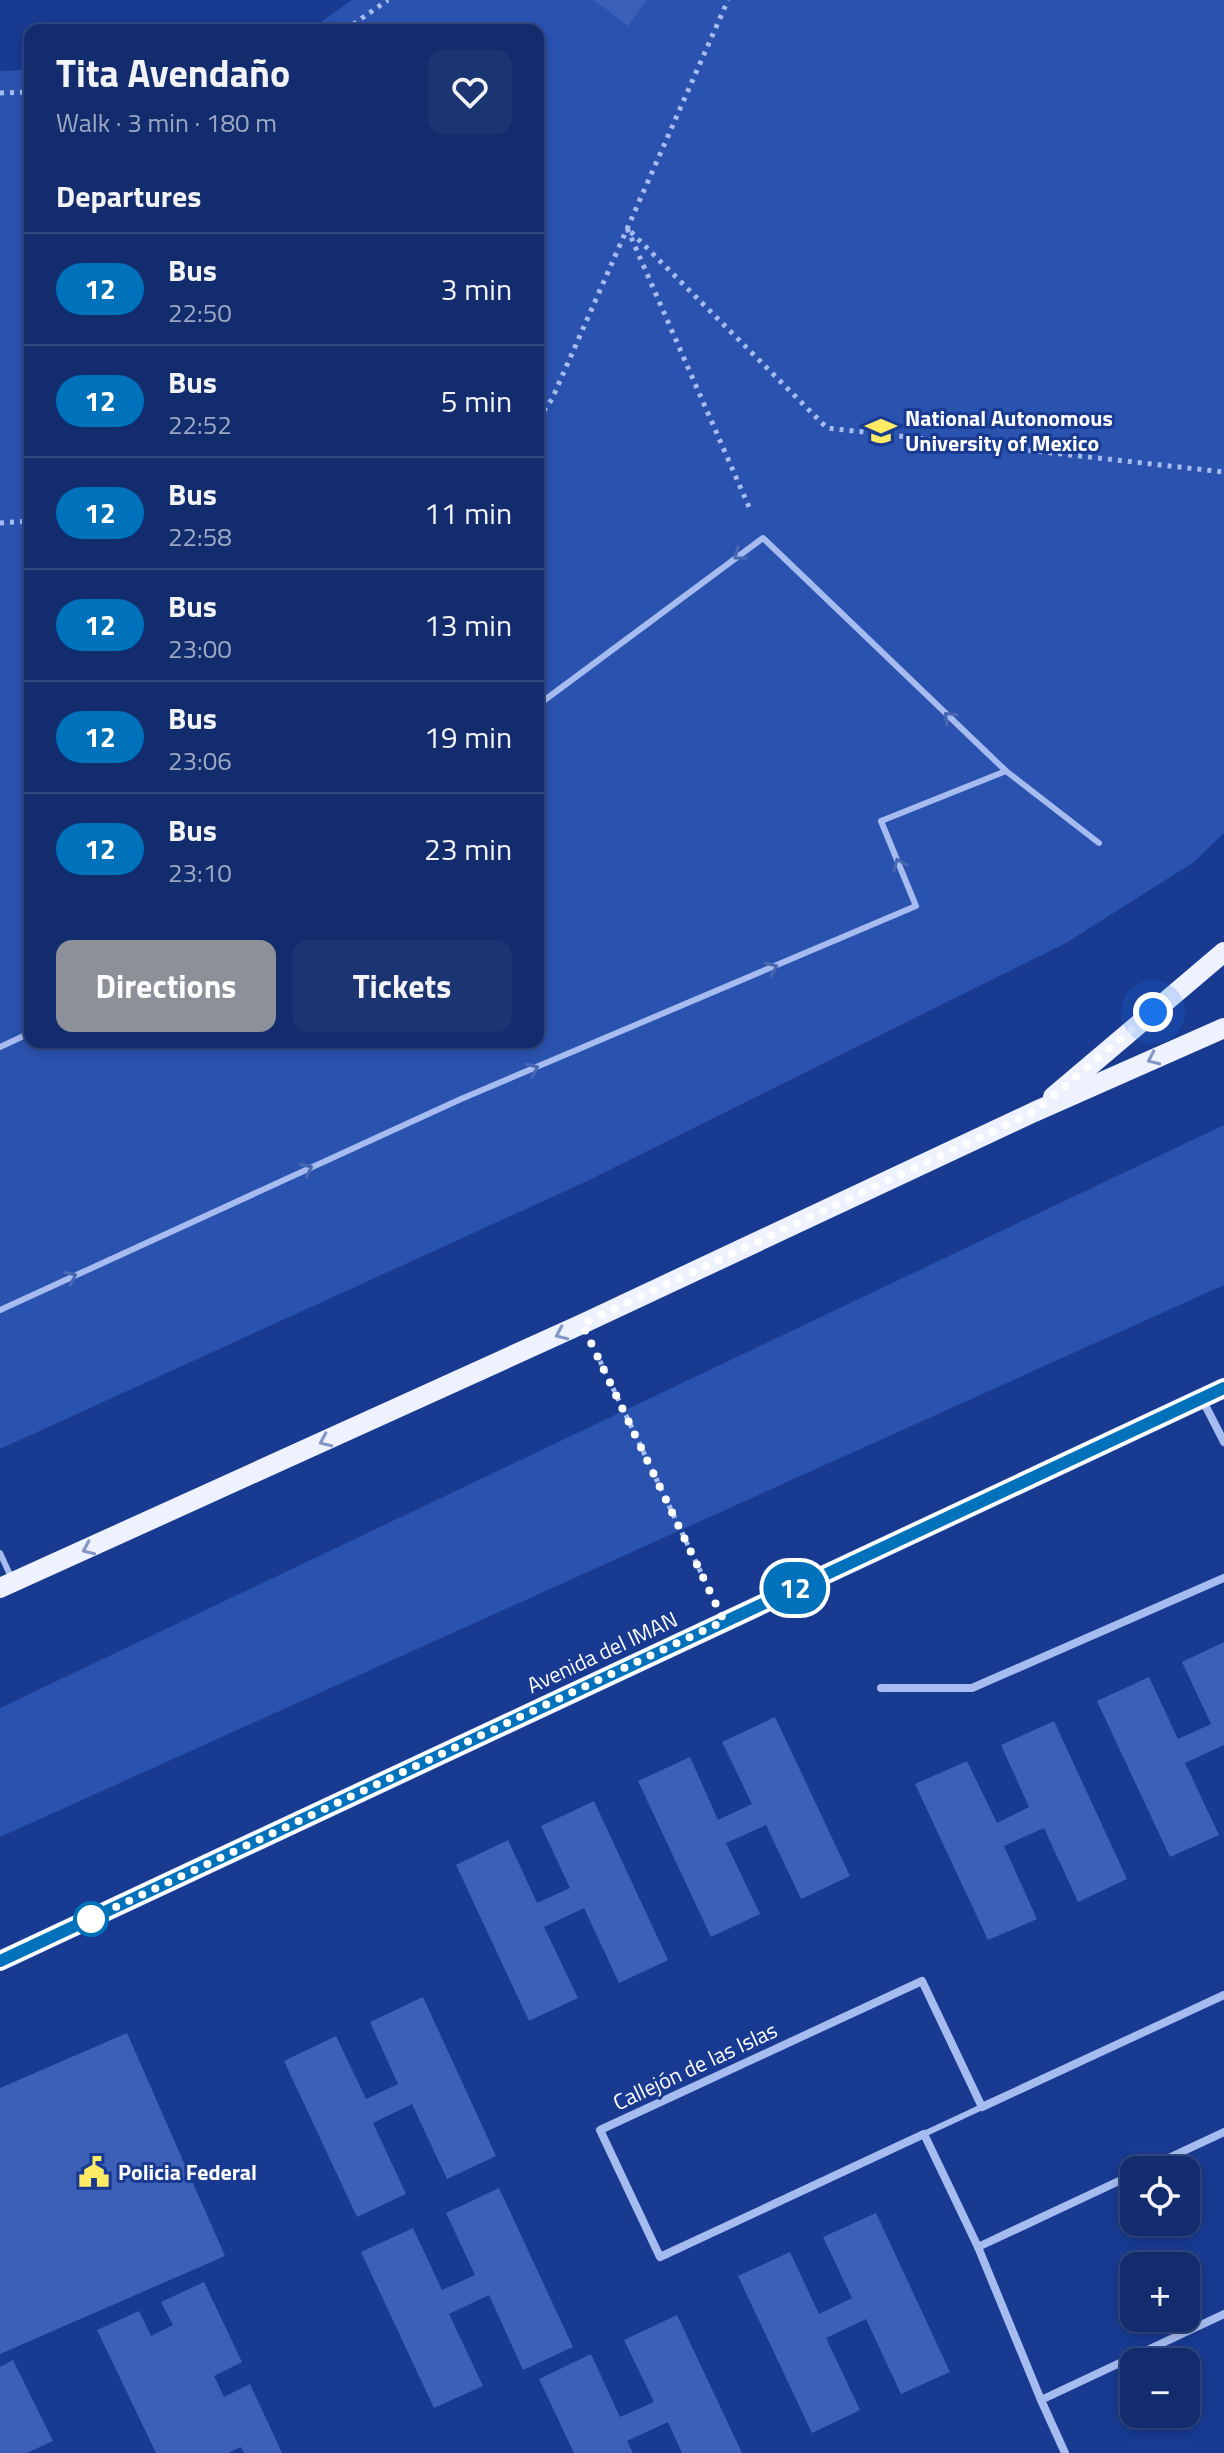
<!DOCTYPE html>
<meta charset="utf-8">
<style>
:root{--surface:#122c6d;--page:#1b3472;--text:#f1f3f6;--muted:#9ca7c2;--line:#314880;--accent:#8c9099}
body{margin:0;font-family:"Titillium Web",sans-serif;background:var(--page);color:var(--text);height:100vh;display:flex;flex-direction:column;font-size:30px;white-space:nowrap}
*{box-sizing:border-box;margin:0}
p{font-size:26px;color:var(--muted)}
.icon{flex:none;width:44px;height:44px;fill:none;stroke:currentColor;stroke-width:2;stroke-linecap:round;stroke-linejoin:round}
.map{position:relative;flex:1;overflow:hidden}
.details{position:absolute;left:24px;top:24px;width:520px;height:1024px;display:flex;flex-direction:column;background:var(--surface);border-radius:16px;box-shadow:0 4px 12px #0003,0 0 0 2px var(--line)}
.details>*{flex:none}
.badge{padding:0 16px;border-radius:26px;font-size:28px;line-height:52px}
.buttons{position:absolute;left:1120px;top:2156px;display:grid;gap:16px}
.buttons a{display:grid;place-items:center;width:80px;height:80px;border-radius:16px;background:var(--surface);box-shadow:0 4px 12px #0003,0 0 0 2px var(--line);font-size:40px}
.you{position:absolute;width:40px;height:40px;margin:-20px;border:6px solid #fff;border-radius:50%;background:#1a73e8;box-shadow:0 0 0 12px #1a73e833}
.map>.badge{position:absolute;translate:-50% -50%;box-shadow:0 0 0 4px #fff}
h2{padding:0 32px;font-size:30px;line-height:72px}
.round{display:grid;place-items:center;flex:none;width:84px;height:84px;border-radius:16px;background:var(--page)}
.summary{display:flex;align-items:center;justify-content:space-between;height:136px;padding:0 32px}
h1{font-size:38px;font-weight:700;line-height:60px}
.primary-button{display:flex;gap:16px;margin-top:auto;padding:16px 32px}
.primary-button a{flex:1;height:92px;border-radius:16px;background:var(--accent);color:#fff;font-size:32px;font-weight:700;line-height:92px;text-align:center}
.primary-button a+a{background:var(--page);color:var(--text)}
ul{padding:0;list-style:none}
li{display:flex;align-items:center;gap:24px;height:112px;padding:0 32px;border-top:2px solid var(--line)}
li div{flex:1}
li b{display:block;font-size:30px}
li em{font-style:normal}
li .badge{min-width:88px;font-weight:700;text-align:center}
.map>svg:first-child{display:block}
</style>
<div class="map">
<svg width="1224" height="2453" viewBox="0 0 1224 2453">
<rect width="100%" height="100%" fill="#183a91"/>
<g fill="#2a52af">
<polygon points="352,0 1224,0 1224,833 1194,862 1066,943 583,1183 0,1449 0,71 30,70 30,1042 538,1042 538,30 310,30"/>
<polygon points="1224,1125 1224,1285 0,1837 0,1708"/>
</g>
<g fill="#3c60b7">
<polygon points="594,0 647,0 628,26"/>
<polygon points="1224,1642 1224,1745 1185,1763 1219,1835 1170,1857 1097,1701 1149,1677 1178,1739 1211,1724 1182,1662"/>
<polygon points="775,1717 850,1876 801,1899 766,1825 726,1843 760,1914 711,1937 638,1781 690,1757 718,1820 752,1804 722,1742"/>
<polygon points="1054,1721 1127,1879 1078,1902 1044,1828 1004,1846 1037,1919 988,1940 915,1784 967,1761 997,1823 1029,1807 1001,1745"/>
<polygon points="594,1801 668,1960 619,1983 584,1908 544,1927 578,1998 529,2021 456,1865 508,1840 537,1903 570,1888 541,1826"/>
<polygon points="423,1997 496,2156 447,2179 412,2104 373,2123 406,2194 357,2217 284,2061 336,2036 366,2099 398,2084 370,2022"/>
<polygon points="127,2033 225,2256 0,2354 0,2088"/>
<polygon points="499,2188 573,2347 523,2370 489,2295 449,2314 483,2386 434,2408 361,2252 413,2228 442,2290 475,2275 446,2213"/>
<polygon points="876,2213 950,2372 901,2394 866,2319 826,2338 860,2410 812,2433 738,2276 790,2252 819,2314 852,2298 823,2237"/>
<polygon points="204,2282 242,2362 214,2376 224,2397 250,2384 282,2453 244,2453 241,2447 228,2453 156,2453 97,2330 139,2311 151,2336 173,2325 161,2302"/>
<polygon points="677,2315 742,2453 682,2453 668,2422 627,2441 633,2453 574,2453 539,2379 591,2354 620,2417 654,2402 624,2340"/>
<polygon points="13,2360 53,2441 27,2453 0,2453 0,2367"/>
</g>
<g fill="none" stroke-linecap="round" stroke-linejoin="round">
<g stroke="#a6bcf0" stroke-width="5" stroke-dasharray="4 6" stroke-linecap="butt">
<polyline points="345,30 388,0"/>
<polyline points="0,93 30,92"/>
<polyline points="538,419 552,399 728,0"/>
<polyline points="749,507 627,228 827,428 1224,472"/>
<polyline points="0,523 30,521"/>
<polyline points="25,523 30,530"/>
<polyline points="600,1361 706,1583"/>
</g>
<g stroke="#a6bcf0" stroke-width="6">
<polyline points="538,705 763,538 1006,771 1099,843"/>
<polyline points="0,1047 30,1033"/>
<polyline points="0,1310 461,1099 916,906 881,821 1006,771"/>
<polyline points="0,1553 12,1579"/>
<polyline points="924,2134 982,2107"/>
</g>
<g stroke="#a6bcf0" stroke-width="8">
<polyline points="1202,1399 1224,1442"/>
<polyline points="881,1688 972,1688 1224,1578"/>
<polyline points="1143,2170 1224,2132"/>
<polyline points="1134,2174 978,2247 924,2134 660,2257 600,2130 922,1981 982,2107 1224,1995"/>
<polyline points="978,2247 1041,2400"/>
<polyline points="1065,2453 1041,2400 1224,2314"/>
</g>
<g stroke="#eef2ff" stroke-width="20">
<polyline points="1053,1097 1224,952"/>
<polyline points="0,1588 582,1324 1034,1112 1224,1028"/>
<polyline points="0,1961 1224,1388"/>
</g>
</g>
<defs><path id="oneway-chevron" d="M-2-3.5L2.5 0L-2 3.5" fill="none" stroke-width="1.6" stroke-linecap="round" stroke-linejoin="round" transform="scale(2)"/></defs>
<g stroke="#4a68b2">
<use href="#oneway-chevron" transform="translate(739 555) rotate(143)"/>
<use href="#oneway-chevron" transform="translate(949 717) rotate(-136)"/>
<use href="#oneway-chevron" transform="translate(899 864) rotate(-113)"/>
<use href="#oneway-chevron" transform="translate(772 968) rotate(-23)"/>
<use href="#oneway-chevron" transform="translate(533 1069) rotate(-23)"/>
<use href="#oneway-chevron" transform="translate(307 1169) rotate(-25)"/>
<use href="#oneway-chevron" transform="translate(71 1277) rotate(-25)"/>
</g>
<g stroke="#8396c8">
<use href="#oneway-chevron" transform="translate(1153 1059) rotate(156)"/>
<use href="#oneway-chevron" transform="translate(561 1334) rotate(156)"/>
<use href="#oneway-chevron" transform="translate(325 1441) rotate(156)"/>
<use href="#oneway-chevron" transform="translate(88 1549) rotate(156)"/>
</g>
<g fill="none" stroke-linecap="round" stroke-linejoin="round">
<defs>
<polyline id="line" points="0,1961 1224,1388"/>
</defs>
<use href="#line" stroke="#fff" stroke-width="18"/>
<use href="#line" stroke="#0072bc" stroke-width="12"/>
<polyline stroke="#fff" stroke-width="8" stroke-dasharray="0 14.4" points="91,1919 84,1922 724,1621 582,1324 1034,1112 1153,1012"/>
</g>
<defs>
<symbol id="university-bare" viewBox="-9 -9 18 18"><path d="M0-5L7-2L0 1L-7-2ZM-4 1L0 2.5L4 1V4Q0 6-4 4Z" fill="#ffeb64" stroke="#183a91" stroke-width="2.5" paint-order="stroke"/></symbol>
<symbol id="civic-bare" viewBox="-9 -9 18 18"><path d="M-.6-6.5H3V-4.5H.6V-3L4-1V1h2V6H-6V1h2V-1L-.6-3ZM-1.2 2.5V6h2.4V2.5Z" fill="#ffeb64" stroke="#183a91" stroke-width="2.5" paint-order="stroke"/></symbol>
</defs>
<g fill-rule="evenodd">
<use href="#university-bare" x="859" y="409" width="44" height="44"/>
<use href="#civic-bare" x="72" y="2150" width="44" height="44"/>
</g>
<circle fill="#fff" stroke="#0072bc" stroke-width="4" cx="91" cy="1919" r="16"/>
<g text-anchor="middle" dominant-baseline="central" stroke-width="6" stroke-linejoin="round" paint-order="stroke">
<g font-size="22" font-weight="bold" fill="#fff" stroke="#183a91" text-anchor="start">
<text x="905" y="418">National Autonomous<tspan x="905" dy="25">University of Mexico</tspan></text>
<text x="118" y="2172">Policia Federal</text>
</g>
<g font-size="22" fill="#fff" stroke="#183a91">
<text transform="translate(602 1652) rotate(-25)">Avenida del IMAN</text>
<text transform="translate(695 2066) rotate(-25)">Callejón de las Islas</text>
</g>
</g>
</svg>
<div class="buttons">
<a><svg class="icon" aria-label="locate" viewBox="0 0 24 24"><circle cx="12" cy="12" r="6"/><path d="M12 2v4M12 18v4M2 12h4M18 12h4"/></svg></a>
<a>+</a>
<a>−</a>
</div>
<div class="you" style="left:1153px;top:1012px"></div>
<b class="badge" style="left:795px;top:1588px;background:#0072bc;color:#fff">12</b>
<section class="details">
<div class="summary"><div><h1>Tita Avendaño</h1><p>Walk · 3 min · 180 m</p></div><a class="round"><svg class="icon" aria-label="heart" viewBox="0 0 24 24"><path d="M12 20l-8-8c-3-5 5-10 8-4 3-6 11-1 8 4z"/></svg></a></div>
<h2>Departures</h2>
<ul>
<li><span class="badge" style="background:#0072bc;color:#fff">12</span><div><b>Bus</b><p>22:50</p></div><em>3 min</em></li>
<li><span class="badge" style="background:#0072bc;color:#fff">12</span><div><b>Bus</b><p>22:52</p></div><em>5 min</em></li>
<li><span class="badge" style="background:#0072bc;color:#fff">12</span><div><b>Bus</b><p>22:58</p></div><em>11 min</em></li>
<li><span class="badge" style="background:#0072bc;color:#fff">12</span><div><b>Bus</b><p>23:00</p></div><em>13 min</em></li>
<li><span class="badge" style="background:#0072bc;color:#fff">12</span><div><b>Bus</b><p>23:06</p></div><em>19 min</em></li>
<li><span class="badge" style="background:#0072bc;color:#fff">12</span><div><b>Bus</b><p>23:10</p></div><em>23 min</em></li>
</ul>
<div class="primary-button"><a>Directions</a><a>Tickets</a></div>
</section>
</div>
